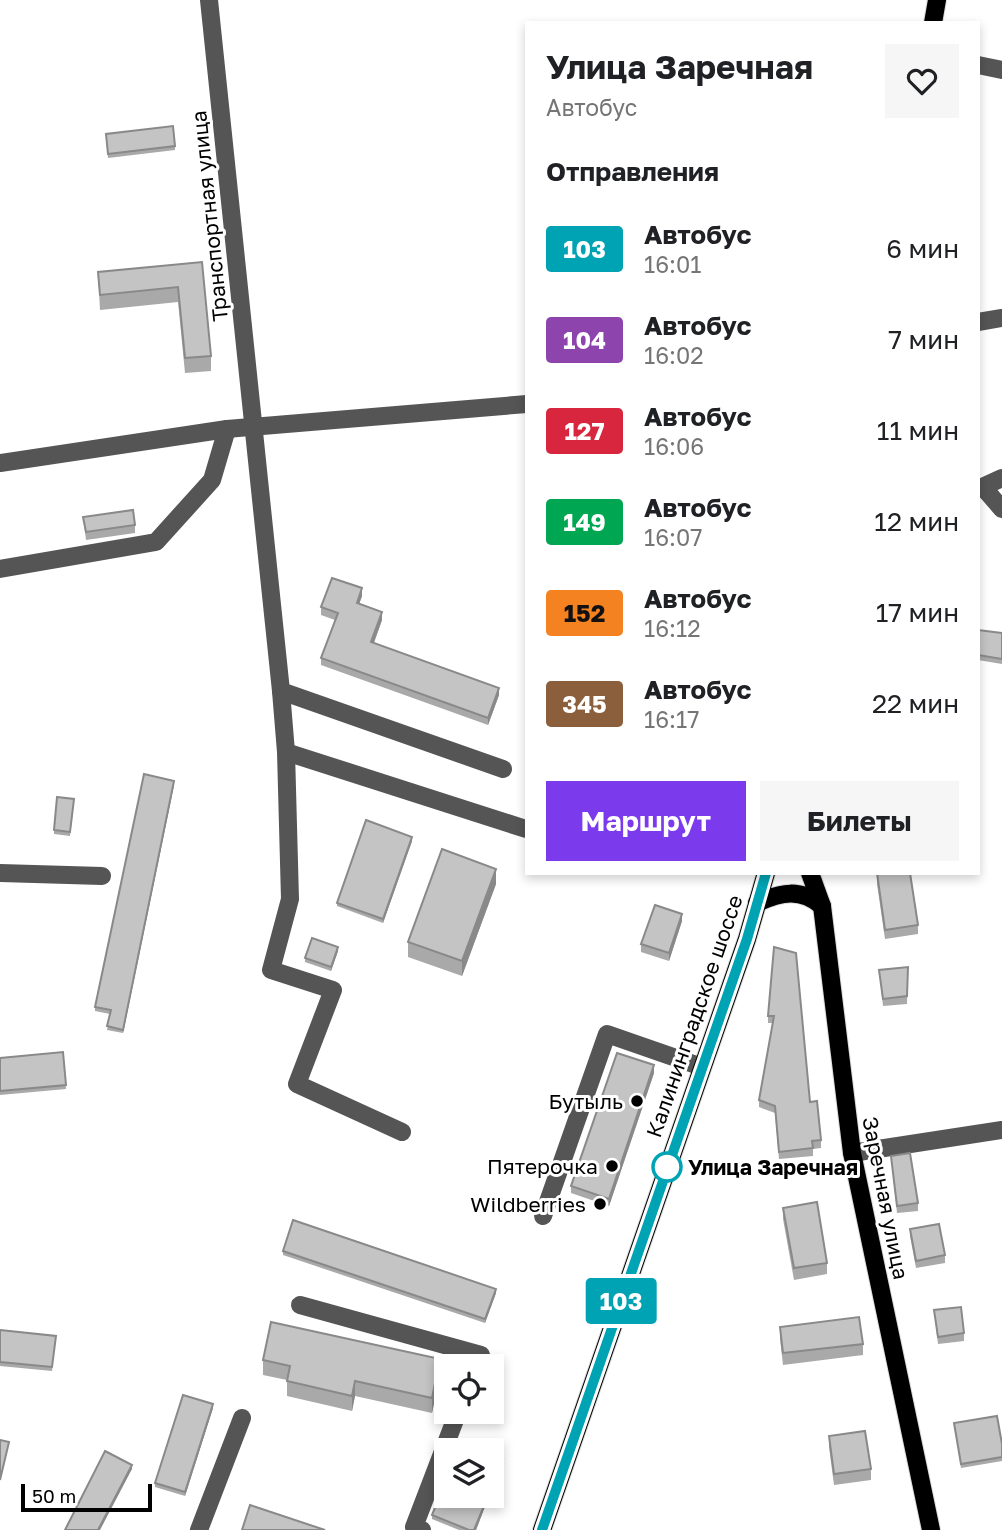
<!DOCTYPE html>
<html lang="ru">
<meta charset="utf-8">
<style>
:root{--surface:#fff;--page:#f6f6f6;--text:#202124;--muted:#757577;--accent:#7c3aed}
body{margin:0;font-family:"Golos Text",sans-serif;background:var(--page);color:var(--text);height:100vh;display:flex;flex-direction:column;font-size:26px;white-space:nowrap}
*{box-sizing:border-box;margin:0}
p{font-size:23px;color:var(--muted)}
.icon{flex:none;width:38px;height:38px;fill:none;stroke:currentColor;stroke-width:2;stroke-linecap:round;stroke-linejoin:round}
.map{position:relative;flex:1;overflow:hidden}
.details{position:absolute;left:525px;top:21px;width:455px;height:854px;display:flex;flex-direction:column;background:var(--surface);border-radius:0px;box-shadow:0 4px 10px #0003}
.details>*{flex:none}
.badge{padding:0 14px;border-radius:5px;font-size:24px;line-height:46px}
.tools{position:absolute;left:434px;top:1354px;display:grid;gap:14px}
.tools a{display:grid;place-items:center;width:70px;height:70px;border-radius:0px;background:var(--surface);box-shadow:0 4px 10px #0003;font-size:35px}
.scale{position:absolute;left:21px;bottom:18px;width:131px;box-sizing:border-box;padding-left:7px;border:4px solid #000;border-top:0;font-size:19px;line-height:24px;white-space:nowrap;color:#000;-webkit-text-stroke:5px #fff;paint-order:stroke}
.map>.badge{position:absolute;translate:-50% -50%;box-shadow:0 0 0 4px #fff}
h2{padding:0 21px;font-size:26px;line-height:63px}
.round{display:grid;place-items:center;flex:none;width:74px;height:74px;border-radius:0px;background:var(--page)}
.summary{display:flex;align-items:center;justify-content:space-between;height:119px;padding:0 21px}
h1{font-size:33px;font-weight:700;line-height:52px}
.primary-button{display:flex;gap:14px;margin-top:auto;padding:14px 21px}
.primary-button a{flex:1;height:80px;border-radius:0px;background:var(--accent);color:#fff;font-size:28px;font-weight:700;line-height:80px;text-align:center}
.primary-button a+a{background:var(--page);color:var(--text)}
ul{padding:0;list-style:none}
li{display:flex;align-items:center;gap:21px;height:91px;padding:0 21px}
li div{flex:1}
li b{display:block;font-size:26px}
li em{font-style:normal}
li .badge{min-width:77px;font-weight:700;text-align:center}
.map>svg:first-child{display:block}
</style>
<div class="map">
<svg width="1002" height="1530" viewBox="0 0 1002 1530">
<rect width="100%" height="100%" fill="#fff"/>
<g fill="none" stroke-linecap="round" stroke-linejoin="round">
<defs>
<g id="major">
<polyline points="933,23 937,0"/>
<polyline points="810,873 822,906 852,1153 931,1530"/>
<path d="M757 903C781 892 801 888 822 906"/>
<polyline points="542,1530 747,939 766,873"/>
</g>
</defs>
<use href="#major" stroke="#dbdbdb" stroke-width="20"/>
<g stroke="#555" stroke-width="18">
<polyline points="209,0 281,691 503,769"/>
<polyline points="978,65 1002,70"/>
<polyline points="978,322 1002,318"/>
<polyline points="0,463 227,429 527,404"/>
<polyline points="983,487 1002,509"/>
<polyline points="978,489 1002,478"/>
<polyline points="0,569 156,542 212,480 227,429"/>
<polyline points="281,691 286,752 290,899 271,970 333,990 297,1084 402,1132"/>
<polyline points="286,752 526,829"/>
<polyline points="0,873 102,876"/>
<polyline points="852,1153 1002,1130"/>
<polyline points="543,1216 607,1034 702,1067"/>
<polyline points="300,1305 481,1355 476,1367"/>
<polyline points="199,1530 242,1418"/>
<polyline points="422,1530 414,1527 458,1412"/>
</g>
<use href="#major" stroke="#000" stroke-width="18"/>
</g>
<g fill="#a9a9a9">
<polygon points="106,138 175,146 175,150 108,158"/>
<polygon points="202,262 211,356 211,371 185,373 178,302 100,310 98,272"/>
<polygon points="83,517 135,525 135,533 86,540"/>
<polygon points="362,596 359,604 382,620 374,643 499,695 488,725 321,665 321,658 335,620 321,615 321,607"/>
<polygon points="978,630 1002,633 1002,664 978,660"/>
<polygon points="174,785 123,1033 107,1030 110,1014 95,1011 95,1007"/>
<polygon points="74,803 70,836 54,834 54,830"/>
<polygon points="412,841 383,923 337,906 337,903"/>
<polygon points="877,873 918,925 918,934 885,939 877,884"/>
<polygon points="496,884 462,976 408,957 408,942"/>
<polygon points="682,921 669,961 641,952 641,944"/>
<polygon points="774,947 810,1102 821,1140 821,1148 813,1149 813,1156 779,1159 775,1113 759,1107 759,1100 773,1023 768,1023 768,1016"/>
<polygon points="338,951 331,971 305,962 305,958"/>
<polygon points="908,967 907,1004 883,1006 879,970"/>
<polygon points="63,1052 66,1089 0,1095 0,1058"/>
<polygon points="654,1073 609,1206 571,1193 571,1186"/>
<polygon points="891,1156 918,1203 918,1211 897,1213"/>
<polygon points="783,1208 827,1263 827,1274 794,1280 783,1219"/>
<polygon points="910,1229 945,1255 945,1263 916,1268 910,1236"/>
<polygon points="283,1251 496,1293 485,1323 283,1255"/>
<polygon points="934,1310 964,1333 964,1341 938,1344"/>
<polygon points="780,1327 863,1344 863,1355 783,1365 780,1339"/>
<polygon points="0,1330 56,1336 52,1371 0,1366"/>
<polygon points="263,1360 440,1374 432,1413 355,1396 352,1411 287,1396 287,1380 263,1375"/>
<polygon points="213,1408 185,1496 155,1487 155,1483"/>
<polygon points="954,1423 1002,1444 1002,1461 961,1468"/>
<polygon points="829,1436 871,1469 871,1480 834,1485 829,1447"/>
<polygon points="489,1496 476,1530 459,1530 432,1519 432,1515"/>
</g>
<g fill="#898989">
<polygon points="362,588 362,596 357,610 357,603"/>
<polygon points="382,612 382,620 371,650 371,642"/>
<polygon points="499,688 499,695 488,725 488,718"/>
<polygon points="174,781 174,785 123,1033 123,1030"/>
<polygon points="412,837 412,841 383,923 383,919"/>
<polygon points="496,869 496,884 462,976 462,961"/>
<polygon points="682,914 682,921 669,961 669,953"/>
<polygon points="338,947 338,951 331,971 331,967"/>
<polygon points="654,1065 654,1073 609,1206 609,1199"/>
<polygon points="496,1289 496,1293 485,1323 485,1319"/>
<polygon points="440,1359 440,1374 432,1413 432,1398"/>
<polygon points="355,1381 355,1396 352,1411 352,1396"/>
<polygon points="213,1404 213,1408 185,1496 185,1492"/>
<polygon points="503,1459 503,1463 492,1491 492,1487"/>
<polygon points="132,1465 132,1469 100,1530 98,1530"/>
<polygon points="488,1496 489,1496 476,1530 474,1530"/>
</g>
<g fill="#c4c4c4" stroke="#898989" stroke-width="2">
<polygon points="173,126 175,146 108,154 106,134"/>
<polygon points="202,262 211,356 185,358 178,287 100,295 98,272"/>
<polygon points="133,510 135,525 86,532 83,517"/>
<polygon points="332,578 362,588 357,603 382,612 371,642 499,688 488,718 321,658 338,613 321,607"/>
<polygon points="978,630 1002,633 1002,659 978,655"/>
<polygon points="144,774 174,781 123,1030 107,1026 111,1010 95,1007"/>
<polygon points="57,797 74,799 70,832 54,830"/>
<polygon points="366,820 412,837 383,919 337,903"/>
<polygon points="442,849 496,869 462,961 408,942"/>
<polygon points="877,873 910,873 918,925 885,930"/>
<polygon points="655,905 682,914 669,953 641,944"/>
<polygon points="312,938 338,947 331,967 305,958"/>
<polygon points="774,947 796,953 810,1102 817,1101 821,1140 812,1141 813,1148 779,1152 775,1106 759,1100 774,1016 768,1016"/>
<polygon points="908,967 907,996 883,999 879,970"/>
<polygon points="63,1052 66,1085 0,1091 0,1058"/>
<polygon points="617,1053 654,1065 609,1199 571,1186"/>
<polygon points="910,1153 918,1203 897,1206 891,1156"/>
<polygon points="817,1202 827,1263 794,1268 783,1208"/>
<polygon points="293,1220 496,1289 485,1319 283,1251"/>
<polygon points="939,1224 945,1255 916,1261 910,1229"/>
<polygon points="961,1307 964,1333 938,1337 934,1310"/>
<polygon points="859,1317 863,1344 783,1353 780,1327"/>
<polygon points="271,1322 440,1359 432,1398 355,1381 352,1396 287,1381 290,1366 263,1360"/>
<polygon points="0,1330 56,1336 52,1367 0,1362"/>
<polygon points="183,1395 213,1404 185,1492 155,1483"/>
<polygon points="997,1416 1002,1444 1002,1457 961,1464 954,1423"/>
<polygon points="865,1431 871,1469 834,1474 829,1436"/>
<polygon points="0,1440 9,1442 0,1480"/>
<polygon points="462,1443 482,1451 459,1451"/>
<polygon points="105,1451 132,1465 98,1530 65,1530"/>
<polygon points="492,1455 503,1459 492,1487"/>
<polygon points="446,1481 446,1496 488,1496 474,1530 469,1530 432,1515"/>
<polygon points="250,1505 325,1530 242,1530"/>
</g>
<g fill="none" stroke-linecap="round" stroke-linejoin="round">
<defs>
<polyline id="line" points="542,1530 747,939 766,873"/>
</defs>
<use href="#line" stroke="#fff" stroke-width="16"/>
<use href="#line" stroke="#00a3b4" stroke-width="10"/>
</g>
<g fill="#000" stroke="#fff" stroke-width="2.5">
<circle cx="637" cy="1101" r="7"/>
<circle cx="612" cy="1166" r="7"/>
<circle cx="600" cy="1204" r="7"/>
</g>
<circle fill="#fff" stroke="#00a3b4" stroke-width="3.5" cx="667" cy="1167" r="14"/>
<g text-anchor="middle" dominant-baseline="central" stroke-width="6" stroke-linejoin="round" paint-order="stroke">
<g font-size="21" fill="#000" stroke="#fff">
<text transform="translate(209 216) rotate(-96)">Транспортная улица</text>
<text transform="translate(694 1016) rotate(-71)">Калининградское шоссе</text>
<text transform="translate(886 1198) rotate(79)">Заречная улица</text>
</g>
<g font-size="21" fill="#000" stroke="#fff" text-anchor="end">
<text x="623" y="1101">Бутыль</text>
<text x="598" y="1166">Пятерочка</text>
<text x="586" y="1204">Wildberries</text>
</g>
<g font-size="21" font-weight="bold" fill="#000" stroke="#fff" text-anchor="start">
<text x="688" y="1167">Улица Заречная</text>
</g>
</g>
</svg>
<div class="tools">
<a><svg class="icon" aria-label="locate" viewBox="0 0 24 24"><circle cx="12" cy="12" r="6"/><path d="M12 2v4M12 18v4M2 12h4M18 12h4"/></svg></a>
<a><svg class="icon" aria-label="layers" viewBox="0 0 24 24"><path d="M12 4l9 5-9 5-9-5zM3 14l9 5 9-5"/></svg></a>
</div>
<div class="scale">50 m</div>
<b class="badge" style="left:621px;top:1301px;background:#00a3b4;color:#fff">103</b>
<section class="details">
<div class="summary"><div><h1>Улица Заречная</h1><p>Автобус</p></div><a class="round"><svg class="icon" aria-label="heart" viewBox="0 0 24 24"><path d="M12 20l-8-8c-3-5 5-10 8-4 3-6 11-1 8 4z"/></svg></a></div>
<h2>Отправления</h2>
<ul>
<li><span class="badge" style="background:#00a3b4;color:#fff">103</span><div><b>Автобус</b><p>16:01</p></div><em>6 мин</em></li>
<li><span class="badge" style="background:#8e44ad;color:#fff">104</span><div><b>Автобус</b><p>16:02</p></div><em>7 мин</em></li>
<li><span class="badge" style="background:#d7263d;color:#fff">127</span><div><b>Автобус</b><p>16:06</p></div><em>11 мин</em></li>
<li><span class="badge" style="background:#00a651;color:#fff">149</span><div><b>Автобус</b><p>16:07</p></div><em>12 мин</em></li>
<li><span class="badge" style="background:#f58220;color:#111">152</span><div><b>Автобус</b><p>16:12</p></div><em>17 мин</em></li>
<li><span class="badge" style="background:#8b5e3c;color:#fff">345</span><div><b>Автобус</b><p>16:17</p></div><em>22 мин</em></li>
</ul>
<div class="primary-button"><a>Маршрут</a><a>Билеты</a></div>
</section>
</div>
